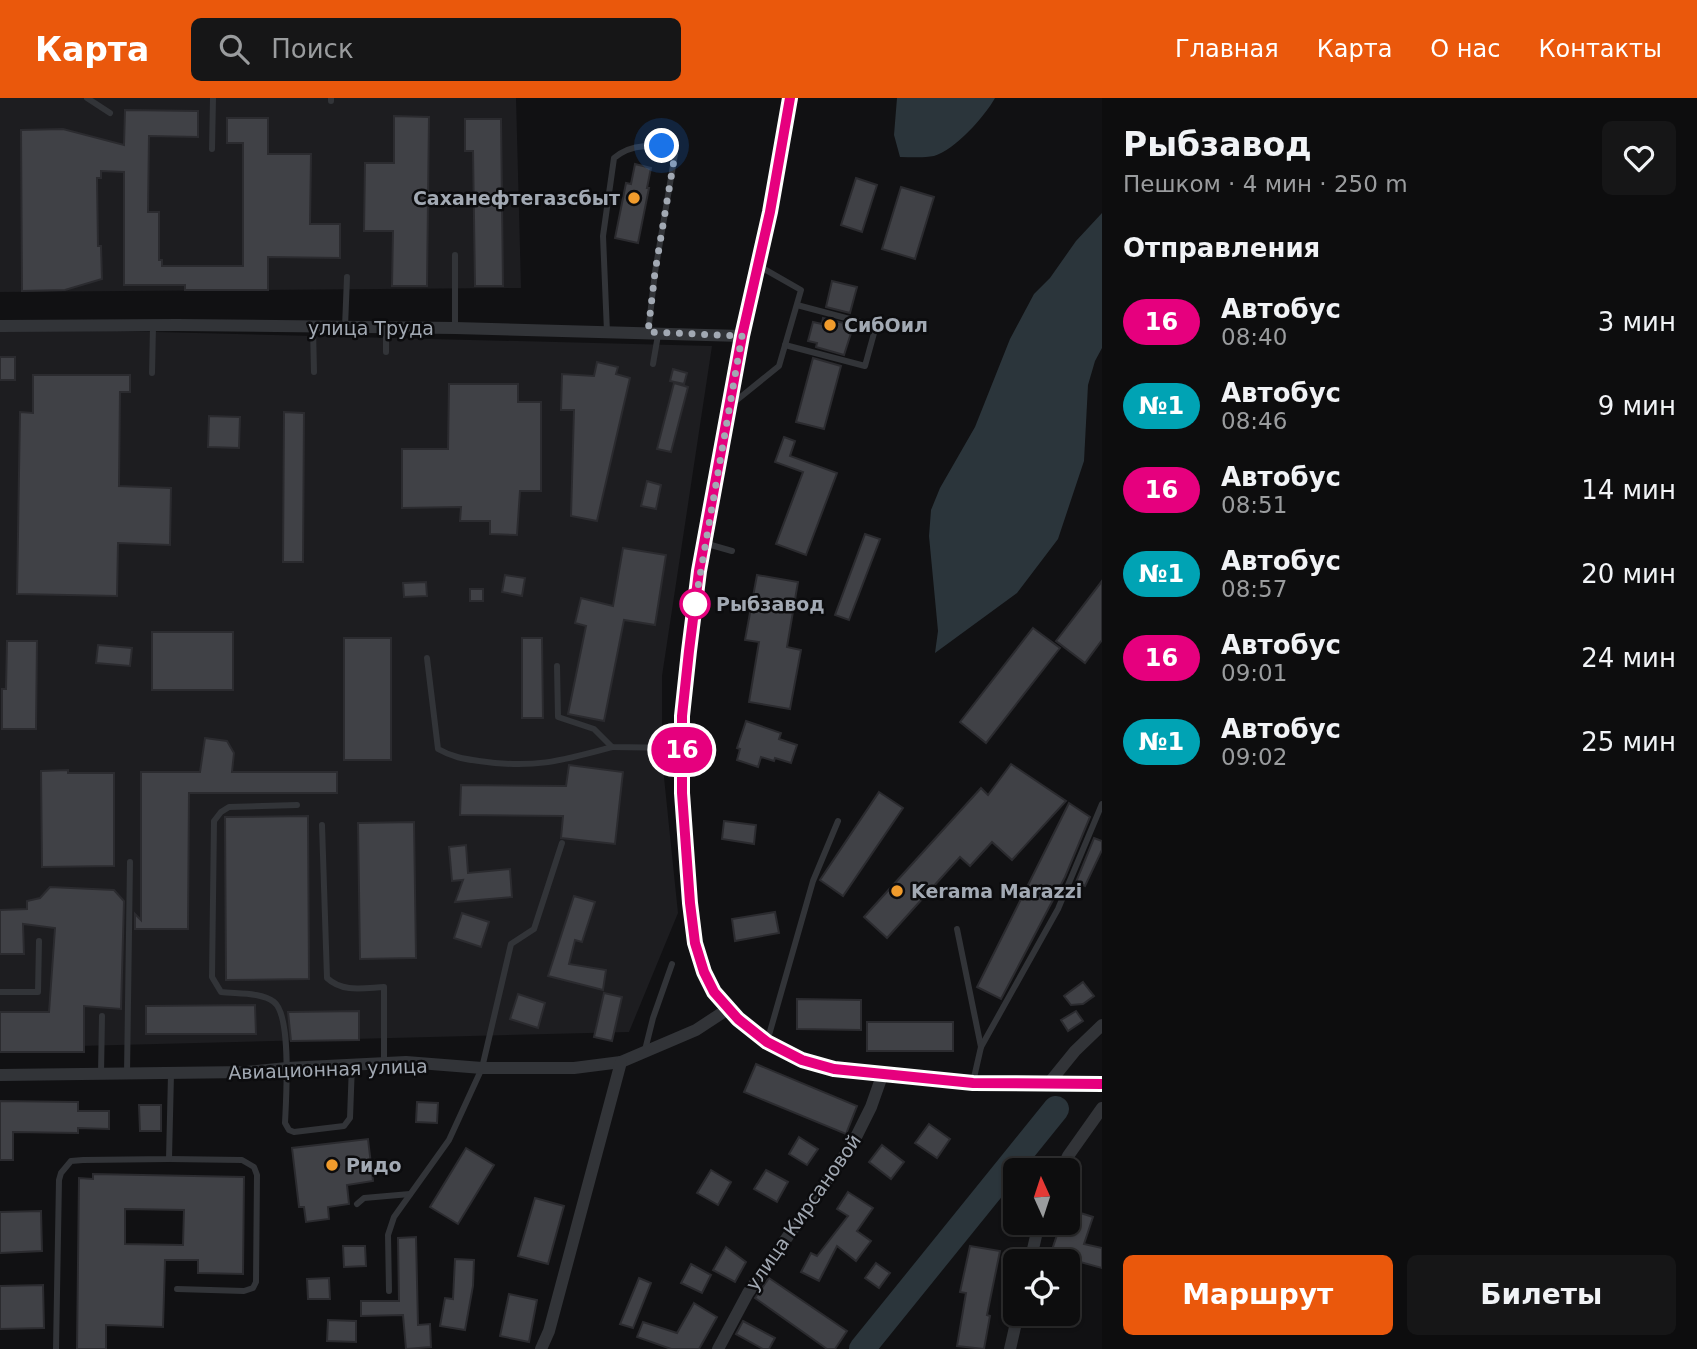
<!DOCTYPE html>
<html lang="ru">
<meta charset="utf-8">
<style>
:root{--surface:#0d0d0e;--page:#161617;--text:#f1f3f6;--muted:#9a9c9e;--line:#2d2d2e;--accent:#ea580c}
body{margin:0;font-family:"DejaVu Sans",sans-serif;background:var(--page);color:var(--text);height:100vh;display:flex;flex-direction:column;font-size:26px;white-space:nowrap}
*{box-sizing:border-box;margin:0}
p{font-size:23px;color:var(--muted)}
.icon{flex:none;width:38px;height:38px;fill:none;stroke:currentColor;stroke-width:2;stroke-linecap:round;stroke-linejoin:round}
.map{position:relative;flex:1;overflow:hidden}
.details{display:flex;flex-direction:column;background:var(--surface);width:595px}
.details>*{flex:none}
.badge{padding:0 14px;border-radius:23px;font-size:24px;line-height:46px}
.needle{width:46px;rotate:357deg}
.controls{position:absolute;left:1003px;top:1060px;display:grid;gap:14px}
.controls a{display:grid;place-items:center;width:77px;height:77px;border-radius:10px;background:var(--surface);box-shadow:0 2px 5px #0004,0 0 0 2px var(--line);font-size:35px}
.you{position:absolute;width:35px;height:35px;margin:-18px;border:5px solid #fff;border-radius:50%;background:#1a73e8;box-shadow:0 0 0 10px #1a73e833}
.map>.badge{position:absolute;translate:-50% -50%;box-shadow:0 0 0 4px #fff}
h2{padding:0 21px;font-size:26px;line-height:63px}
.round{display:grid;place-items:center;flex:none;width:74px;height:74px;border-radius:10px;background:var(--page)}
.summary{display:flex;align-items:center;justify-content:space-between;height:119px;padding:0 21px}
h1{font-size:33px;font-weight:600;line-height:52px}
.action{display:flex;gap:14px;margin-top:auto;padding:14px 21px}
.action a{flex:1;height:80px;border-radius:10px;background:var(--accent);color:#fff;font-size:28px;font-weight:600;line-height:80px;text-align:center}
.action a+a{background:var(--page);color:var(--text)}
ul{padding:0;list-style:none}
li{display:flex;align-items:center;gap:21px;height:84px;padding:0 21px}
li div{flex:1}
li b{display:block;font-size:26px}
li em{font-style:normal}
li .badge{min-width:77px;font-weight:700;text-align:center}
header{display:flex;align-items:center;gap:42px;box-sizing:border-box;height:98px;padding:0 35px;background:var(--accent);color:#fff}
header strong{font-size:33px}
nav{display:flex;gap:38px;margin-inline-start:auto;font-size:24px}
.search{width:490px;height:63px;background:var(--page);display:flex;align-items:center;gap:18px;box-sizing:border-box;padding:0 24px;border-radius:10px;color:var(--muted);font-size:26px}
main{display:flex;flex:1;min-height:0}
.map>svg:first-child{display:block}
</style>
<header>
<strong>Карта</strong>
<div class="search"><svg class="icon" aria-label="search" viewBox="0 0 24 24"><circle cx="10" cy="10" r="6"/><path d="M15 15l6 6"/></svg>Поиск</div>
<nav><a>Главная</a><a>Карта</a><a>О нас</a><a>Контакты</a></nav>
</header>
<main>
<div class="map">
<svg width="1102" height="1251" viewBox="0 0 1102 1251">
<rect width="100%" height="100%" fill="#111113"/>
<g fill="#1d1d20">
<polygon points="0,0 516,0 521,190 0,194"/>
<polygon points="0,230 712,248 662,578 662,660 678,815 629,934 0,950"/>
</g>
<g fill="#2b353b">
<path d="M897 0H995C985 18 955 52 934 58 924 60 911 59 900 59L894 37Z"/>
<polygon points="1102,115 1102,250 1095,263 1088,287 1084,363 1058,441 1017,495 935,555 938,533 929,438 931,412 940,390 975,329 1010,241 1034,196 1050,180 1076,143"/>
</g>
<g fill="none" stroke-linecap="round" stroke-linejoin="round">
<polyline stroke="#2b353b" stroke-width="26" points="862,1251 1056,1011"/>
</g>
<g fill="#404146" stroke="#2b2b2f" stroke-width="2" fill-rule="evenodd">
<polygon points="125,12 198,13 198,39 149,38 148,114 159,114 159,162 162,162 162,168 243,168 243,45 227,45 227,20 268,20 268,56 311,56 310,126 340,126 340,160 268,159 268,192 185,192 185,187 124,187 124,74 101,73 101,80 97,80 98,148 101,148 102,181 65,192 22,193 21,32 63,31 124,47"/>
<polygon points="394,18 429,19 427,188 392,188 393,133 364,133 365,65 394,65"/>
<polygon points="465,21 501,21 503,188 475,188 473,53 465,53"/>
<polygon points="635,66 651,70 647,90 649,90 638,145 615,140 626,85 631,86"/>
<polygon points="856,80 877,87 862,134 841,127"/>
<polygon points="901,89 934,99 915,161 882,151"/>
<polygon points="832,183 857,189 850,215 826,209"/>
<polygon points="823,220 848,226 847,231 852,232 844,257 816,249 817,245 808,243 813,224 822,226"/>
<rect x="0" y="259" width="15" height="23"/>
<polygon points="813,260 841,268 824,331 796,324"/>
<polygon points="597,264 618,269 616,276 630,280 597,423 571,418 574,312 561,312 562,276 594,278"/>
<polygon points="673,271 687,275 684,286 670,283"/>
<polygon points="33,277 130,277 130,294 120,294 119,388 171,390 170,447 118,445 117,498 17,496 20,314 33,315"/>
<polygon points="674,285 688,289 671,354 657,351"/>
<polygon points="449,286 518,286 518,304 541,304 541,393 520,393 517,437 490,436 490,423 460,423 461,409 402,410 402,351 448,351"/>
<polygon points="284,314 304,315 303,464 283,464"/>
<polygon points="209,318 240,319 239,350 208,349"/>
<polygon points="784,339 795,343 790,358 837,375 806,457 776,446 803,374 775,364"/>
<polygon points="647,383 661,387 656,411 641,408"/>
<polygon points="865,436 880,441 849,522 835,517"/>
<polygon points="623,450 666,457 655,527 624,522 604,623 568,616 586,528 575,525 581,500 613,508"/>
<polygon points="505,477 525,480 522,498 502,494"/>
<polygon points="757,477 798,484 787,549 801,552 790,611 749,604 759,544 745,542"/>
<polygon points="1102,483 1102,542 1085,565 1056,543"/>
<polygon points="426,484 427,498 404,499 403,485"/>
<rect x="470" y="491" width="13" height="12"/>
<polygon points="1033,530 1060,550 986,645 960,624"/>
<rect x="152" y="534" width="81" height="58"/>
<rect x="344" y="540" width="47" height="122"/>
<polygon points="522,540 542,540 543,620 522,620"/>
<polygon points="7,543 37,543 36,631 2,631 2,591 6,591"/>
<polygon points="98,547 132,550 130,568 96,565"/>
<polygon points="746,623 781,635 779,641 797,647 791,665 775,660 774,663 761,659 758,669 737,662 740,651 737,650"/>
<polygon points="205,640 227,643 234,655 232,674 337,674 337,695 189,695 188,831 135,831 135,816 141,822 141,674 200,674"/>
<polygon points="1011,666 1066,703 1012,762 992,744 970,768 960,759 887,840 864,819 981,690 988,697"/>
<polygon points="569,667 623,674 615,746 561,740 563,718 460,717 461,687 566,688"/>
<polygon points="68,672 68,675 114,675 114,768 42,769 41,673"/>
<polygon points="879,694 903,710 843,798 820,782"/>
<polygon points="1069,705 1090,719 1065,779 1001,901 977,889"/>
<polygon points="308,718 309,881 226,882 225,719"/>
<polygon points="724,723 756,727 754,746 722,741"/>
<polygon points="414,724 416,860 360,861 358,725"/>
<polygon points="1094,740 1102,743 1102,752 1085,788 1076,784"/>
<polygon points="466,747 468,775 510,771 512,799 455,804 463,782 452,783 449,749"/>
<polygon points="50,789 114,792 124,803 121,911 84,908 84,954 0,954 0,914 49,914 55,830 23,826 24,856 0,856 0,812 27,811 27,803 40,800"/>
<polygon points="574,798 595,804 582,844 575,842 569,866 606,872 603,892 548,878"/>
<polygon points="775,814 779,835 735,843 732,821"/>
<polygon points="462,815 489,824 481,849 454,840"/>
<polygon points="1083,884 1094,898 1083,906 1071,907 1064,898"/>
<polygon points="604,895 622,899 612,943 594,939"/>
<polygon points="518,896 545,905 538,930 510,921"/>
<polygon points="797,901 861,902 861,932 797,931"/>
<polygon points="255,907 256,936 146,936 146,908"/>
<polygon points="359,913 359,942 291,943 288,914"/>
<polygon points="1076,913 1083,923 1068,933 1061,922"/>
<rect x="867" y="924" width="86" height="29"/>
<polygon points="756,966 857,1008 846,1036 744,994"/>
<polygon points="0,1003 78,1004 78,1013 109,1013 109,1031 78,1030 78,1035 13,1034 13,1062 0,1062"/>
<polygon points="417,1004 438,1005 437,1025 416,1024"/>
<polygon points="139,1007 161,1007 161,1033 140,1033"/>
<polygon points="929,1026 950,1041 937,1060 915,1045"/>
<polygon points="799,1039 818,1051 807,1067 789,1056"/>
<polygon points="368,1041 373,1083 347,1087 349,1106 328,1109 329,1121 306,1124 304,1109 299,1109 292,1050"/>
<polygon points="882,1047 904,1064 891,1081 869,1064"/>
<polygon points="466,1050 494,1067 458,1126 430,1109"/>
<polygon points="711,1072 731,1084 718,1107 697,1095"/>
<polygon points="766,1072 788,1084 777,1104 754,1091"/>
<path d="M93 1076 244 1079 243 1176 198 1175V1162H165L163 1229 106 1227V1251H77L79 1080 93 1081ZM125 1111 184 1112 183 1147 125 1146Z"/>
<polygon points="848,1094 873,1110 857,1133 871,1143 856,1163 837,1148 819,1183 801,1174 811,1155 817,1158 848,1118 837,1111"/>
<polygon points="535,1100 564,1108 548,1166 518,1158"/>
<polygon points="1068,1111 1093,1119 1084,1146 1102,1150 1102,1170 1073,1162 1048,1164 1061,1125 1068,1125"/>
<polygon points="41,1113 42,1153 0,1155 0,1114"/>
<polygon points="416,1139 418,1227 430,1226 431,1249 406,1251 403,1217 361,1218 361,1203 399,1203 398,1140"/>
<polygon points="343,1148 365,1148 366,1168 344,1169"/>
<polygon points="970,1148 1000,1153 987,1217 990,1218 984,1251 957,1248 966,1195 960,1194"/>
<polygon points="726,1149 746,1164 735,1184 713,1172"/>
<polygon points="455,1161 474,1162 473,1188 465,1232 440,1228 445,1200 453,1201"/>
<polygon points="876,1165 890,1175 879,1190 865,1180"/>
<polygon points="691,1166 711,1177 702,1195 681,1185"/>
<polygon points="329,1180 330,1201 308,1201 307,1181"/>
<polygon points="639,1180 651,1185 633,1230 620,1226"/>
<polygon points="769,1180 847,1233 835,1251 827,1251 755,1200"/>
<polygon points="43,1187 44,1230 0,1231 0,1188"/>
<polygon points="509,1196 537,1202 529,1244 500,1238"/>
<polygon points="694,1205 717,1219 699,1251 671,1251 637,1239 643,1224 677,1235"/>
<polygon points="328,1222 356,1223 356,1244 327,1243"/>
<polygon points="743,1223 775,1240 769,1251 763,1251 736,1236"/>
</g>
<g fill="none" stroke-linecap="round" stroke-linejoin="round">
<g stroke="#323438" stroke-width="6">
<polyline points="87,0 110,15"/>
<polyline points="331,0 331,3"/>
<polyline points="212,51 213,0"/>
<polyline points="345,229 347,179"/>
<polyline points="313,230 314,274"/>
<polyline points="455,230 455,157"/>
<path d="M607 234 603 138 614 60C631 46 656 44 675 56L655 174 648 235"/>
<polyline points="785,247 865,268 876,228 797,207"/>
<polyline points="386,254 386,230"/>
<polyline points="653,266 658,237"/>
<polyline points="152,275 153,228"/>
<polyline points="732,306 779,268 801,192 759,168"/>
<polyline points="704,445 732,453"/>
<path d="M427 560 438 651C452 659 464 661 479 663 533 671 561 663 612 649"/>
<polyline points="557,568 558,619 594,631 612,649 682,650"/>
<path d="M297 707 229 709 221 714 214 723 212 879 221 894C237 896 261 894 274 904 292 918 286 1002 285 1025L289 1032 294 1034 344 1028 350 1020 352 966"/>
<path d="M322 727 327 880C343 895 364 890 384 889V965"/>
<polyline points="957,831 981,949"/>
<polyline points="0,894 38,894 39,843"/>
<polyline points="767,944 813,783 838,723"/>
<polyline points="645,952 653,920 672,866"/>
<polyline points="101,976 102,918"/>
<polyline points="127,976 130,764"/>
<polyline points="973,984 981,949 1058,811 1102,706"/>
<polyline points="169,1061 242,1062 254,1069 257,1077 256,1184 253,1190 244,1193 177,1191"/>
<polyline points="357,1106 364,1100 410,1096"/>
<polyline points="389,1193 388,1137 394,1119 449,1042 482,970 511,846 534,831 562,745"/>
<polyline points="56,1251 59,1082 61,1075 71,1063 83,1062 169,1061 171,976"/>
</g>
<g stroke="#323438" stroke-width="12">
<polyline points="790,0 770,114 742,238 699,473 689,553 683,618 682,695 690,805 695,845 704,874 714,894 738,921 767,944 802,962 834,971 973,984 1102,986"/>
<polyline points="0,228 177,227 455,230 742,238"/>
<polyline points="0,977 247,974 287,970 406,964 482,970 574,970 621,964 696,932 728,911"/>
<polyline points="1049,985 1075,953 1102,927"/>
<polyline points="1061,1073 1068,1058 1102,1010"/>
<polyline points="1030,1164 1039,1125"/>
<polyline points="541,1251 549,1233 621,964"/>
<polyline points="718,1251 748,1195 852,1047 871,1009 883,975"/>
<polyline points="1010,1251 1018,1216"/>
</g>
</g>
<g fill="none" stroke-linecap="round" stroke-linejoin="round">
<defs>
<polyline id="line" points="790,0 770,114 742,238 699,473 689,553 682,618 682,695 690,805 695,845 704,874 714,894 738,921 767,944 802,962 834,971 973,985 1102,986"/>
</defs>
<use href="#line" stroke="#fff" stroke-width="16"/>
<use href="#line" stroke="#e6007e" stroke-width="10"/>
<polyline stroke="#a2a9b3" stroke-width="7" stroke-dasharray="0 12.6" points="662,48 675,56 655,174 648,234 742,238 695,506"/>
</g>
<g fill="#f09b2c" stroke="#0c0c0e" stroke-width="2.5">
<circle cx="634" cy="100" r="7"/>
<circle cx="830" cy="227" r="7"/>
<circle cx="897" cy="793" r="7"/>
<circle cx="332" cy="1067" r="7"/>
</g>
<circle fill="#fff" stroke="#e6007e" stroke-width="3.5" cx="695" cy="506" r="14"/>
<g text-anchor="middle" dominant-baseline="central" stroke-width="5" stroke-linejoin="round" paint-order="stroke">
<g font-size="19" font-weight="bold" fill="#a2a9b3" stroke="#0c0c0e" text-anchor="start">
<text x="620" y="100" text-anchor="end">Саханефтегазсбыт</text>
<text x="844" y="227">СибОил</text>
<text x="911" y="793">Kerama Marazzi</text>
<text x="346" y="1067">Ридо</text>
</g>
<g font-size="19" fill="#a2a9b3" stroke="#0c0c0e">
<text x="371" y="230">улица Труда</text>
<text transform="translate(328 971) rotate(-2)">Авиационная улица</text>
<text transform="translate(803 1114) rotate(-55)">улица Кирсановой</text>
</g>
<g font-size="19" font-weight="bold" fill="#a2a9b3" stroke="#0c0c0e" text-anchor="start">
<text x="716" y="506">Рыбзавод</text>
</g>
</g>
</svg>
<div class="controls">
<a><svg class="needle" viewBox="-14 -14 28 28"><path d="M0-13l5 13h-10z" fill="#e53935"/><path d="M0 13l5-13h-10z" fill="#9a9c9e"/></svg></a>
<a><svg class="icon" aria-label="locate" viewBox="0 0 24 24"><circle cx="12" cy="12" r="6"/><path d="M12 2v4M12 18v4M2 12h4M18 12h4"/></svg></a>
</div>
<div class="you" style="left:662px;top:48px"></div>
<b class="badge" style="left:682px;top:652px;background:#e6007e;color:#fff">16</b>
</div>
<section class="details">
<div class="summary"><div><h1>Рыбзавод</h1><p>Пешком · 4 мин · 250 m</p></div><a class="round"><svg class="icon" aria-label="heart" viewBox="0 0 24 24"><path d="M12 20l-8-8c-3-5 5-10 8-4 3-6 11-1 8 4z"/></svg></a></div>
<h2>Отправления</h2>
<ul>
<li><span class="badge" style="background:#e6007e;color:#fff">16</span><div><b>Автобус</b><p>08:40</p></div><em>3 мин</em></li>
<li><span class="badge" style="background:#00a3b4;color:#fff">№1</span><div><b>Автобус</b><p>08:46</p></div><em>9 мин</em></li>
<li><span class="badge" style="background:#e6007e;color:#fff">16</span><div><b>Автобус</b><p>08:51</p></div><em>14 мин</em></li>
<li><span class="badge" style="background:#00a3b4;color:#fff">№1</span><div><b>Автобус</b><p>08:57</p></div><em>20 мин</em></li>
<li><span class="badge" style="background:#e6007e;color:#fff">16</span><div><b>Автобус</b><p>09:01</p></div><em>24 мин</em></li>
<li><span class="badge" style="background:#00a3b4;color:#fff">№1</span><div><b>Автобус</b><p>09:02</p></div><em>25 мин</em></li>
</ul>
<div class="action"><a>Маршрут</a><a>Билеты</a></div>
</section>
</main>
